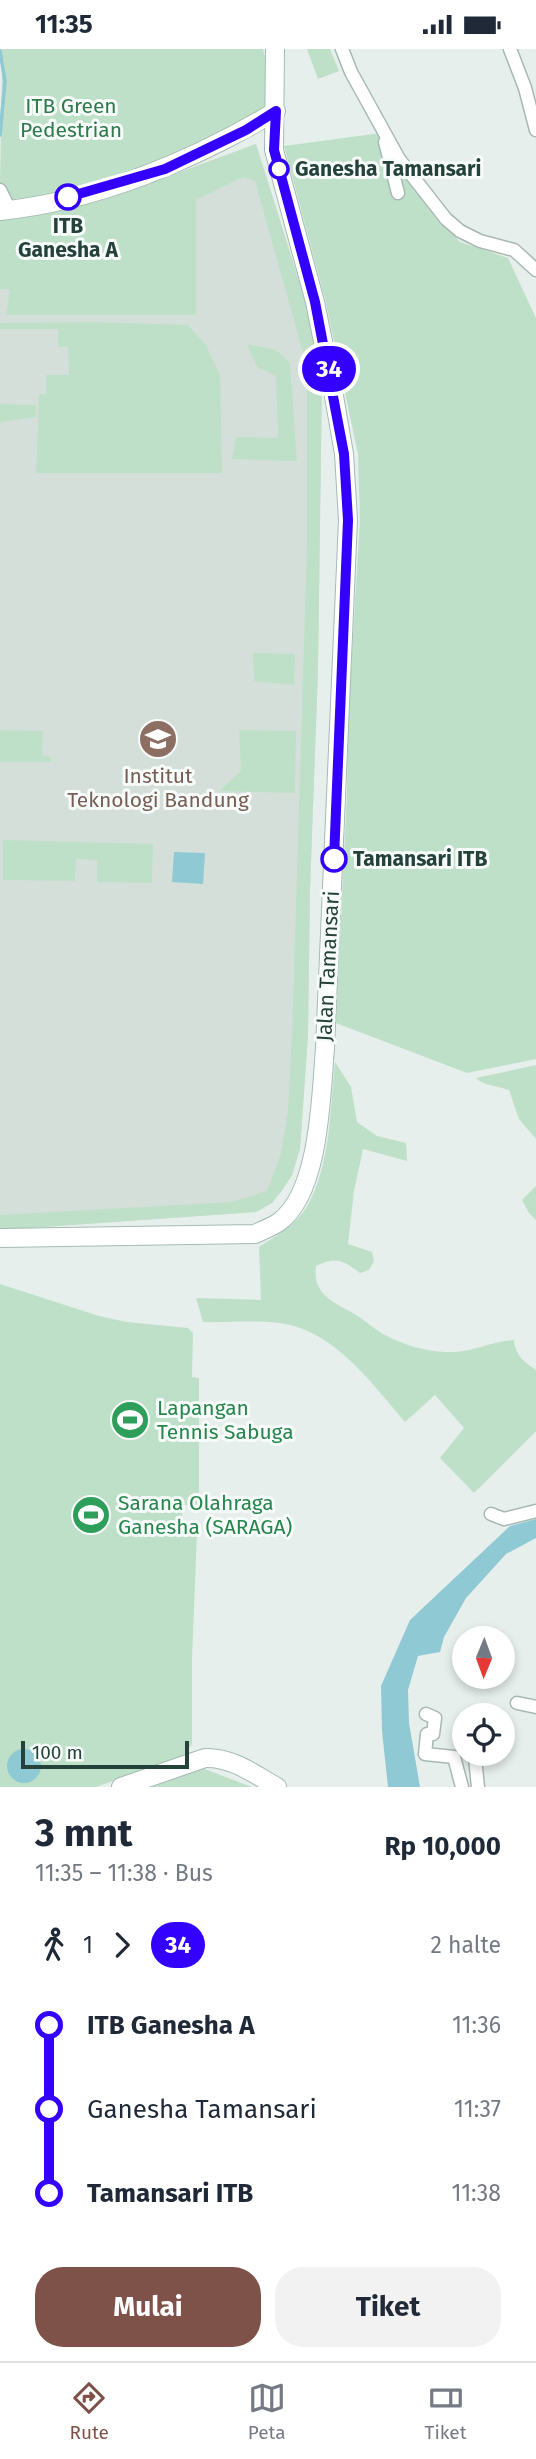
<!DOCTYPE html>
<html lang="id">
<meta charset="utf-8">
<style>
:root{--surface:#fff;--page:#f2f2f3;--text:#1f2937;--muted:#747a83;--line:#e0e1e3;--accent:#7f5249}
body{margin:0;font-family:"Fira Sans",sans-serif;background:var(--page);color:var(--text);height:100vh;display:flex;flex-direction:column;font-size:26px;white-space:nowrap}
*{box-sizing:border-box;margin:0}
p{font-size:23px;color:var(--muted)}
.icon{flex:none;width:38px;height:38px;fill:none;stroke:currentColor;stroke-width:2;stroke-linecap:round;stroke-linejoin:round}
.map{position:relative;height:1738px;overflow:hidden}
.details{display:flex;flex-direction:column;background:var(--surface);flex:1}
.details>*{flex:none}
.badge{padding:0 14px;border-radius:23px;font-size:24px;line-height:46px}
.needle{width:46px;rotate:181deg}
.tools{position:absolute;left:452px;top:1577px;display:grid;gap:14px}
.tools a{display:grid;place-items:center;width:63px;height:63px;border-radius:50%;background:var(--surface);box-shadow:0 4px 10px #0003;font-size:35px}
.scale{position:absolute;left:21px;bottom:18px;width:168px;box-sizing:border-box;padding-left:7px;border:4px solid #24423a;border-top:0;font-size:19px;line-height:24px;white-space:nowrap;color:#24423a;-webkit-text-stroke:5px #f7fbf9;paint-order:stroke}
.map>.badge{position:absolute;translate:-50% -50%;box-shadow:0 0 0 4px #fff}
.legs{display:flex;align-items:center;gap:10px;height:77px;padding:0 35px;font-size:23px}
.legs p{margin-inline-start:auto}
.head{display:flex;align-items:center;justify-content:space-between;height:119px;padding:0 35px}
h1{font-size:38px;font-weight:700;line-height:52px}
.primary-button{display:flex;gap:14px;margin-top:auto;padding:14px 35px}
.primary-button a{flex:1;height:80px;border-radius:28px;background:var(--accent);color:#fff;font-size:28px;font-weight:700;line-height:80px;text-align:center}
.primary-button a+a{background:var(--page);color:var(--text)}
ul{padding:0 35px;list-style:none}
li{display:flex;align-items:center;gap:24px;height:84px;font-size:26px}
li i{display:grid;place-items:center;width:10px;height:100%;margin:0 9px;background:currentColor}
li i::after{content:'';width:18px;height:18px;margin:-9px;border:5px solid;border-radius:50%;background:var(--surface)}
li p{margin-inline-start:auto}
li:first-child i{background:linear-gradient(#0000 50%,currentColor 0)}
li:last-child i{background:linear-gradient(currentColor 50%,#0000 0)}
.status{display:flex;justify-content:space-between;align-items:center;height:49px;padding:0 35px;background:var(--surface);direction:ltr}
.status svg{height:19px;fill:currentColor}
.menu{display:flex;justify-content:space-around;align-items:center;height:98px;border-top:2px solid var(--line);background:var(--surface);font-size:19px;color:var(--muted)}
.menu a{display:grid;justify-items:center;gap:4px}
.menu .active{color:var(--accent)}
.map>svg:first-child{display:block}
</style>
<div class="status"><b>11:35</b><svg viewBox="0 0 49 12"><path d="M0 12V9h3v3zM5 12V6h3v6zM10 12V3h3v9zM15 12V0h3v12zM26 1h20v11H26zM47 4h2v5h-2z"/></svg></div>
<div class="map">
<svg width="536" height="1738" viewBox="0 0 536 1738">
<rect width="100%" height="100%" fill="#e6efeb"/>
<polygon fill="#d4dfda" points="256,95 305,251 322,330 318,621 310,840 308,986 300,1100 292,1126 283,1140 272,1154 256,1163 0,1181 0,166 107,150"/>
<g fill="#bfe0c8">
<polygon points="0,0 263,0 276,62 164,113 11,160 0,135 2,25"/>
<polygon points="307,0 330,0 339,22 318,30"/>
<polygon points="381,84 407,132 460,193 508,209 536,269 536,1010 467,1024 336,974 347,744 348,671 360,471 358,405 325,250 284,97"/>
<polygon points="256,95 305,251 322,330 318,621 310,840 308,986 300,1100 292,1126 283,1140 272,1154 256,1163 0,1181 0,1166 232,1153 267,1142 281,1104 288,1062 292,986 307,495 307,318 255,132 243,128 196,151 196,266 6,266 10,241 0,240 0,166 107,150"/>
<polygon points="91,273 188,276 206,296 220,326 222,424 36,424 39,345 46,345 46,326 69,326 68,298 58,298 58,280 0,280 0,274"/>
<polygon points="247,295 276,301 290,314 297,412 232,410 236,388 278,389 276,327 257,318"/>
<polygon points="0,355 36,356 36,368 1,373 0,376"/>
<polygon points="253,604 295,605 294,636 254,632"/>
<polygon points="0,681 43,682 42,707 51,708 51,713 0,713"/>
<polygon points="239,681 296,682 295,744 219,742 241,722"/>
<polygon points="3,791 153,795 152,834 97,833 97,811 76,810 75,832 3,831"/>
<path d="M335 1013 351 1038 357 1073 377 1087 406 1094 407 1112 363 1100 354 1142 348 1195 372 1203 374 1212 369 1221 360 1224C343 1211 336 1207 316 1217 312 1247 335 1253 356 1266 363 1270 368 1275 374 1279 396 1295 428 1304 455 1303 475 1302 494 1292 514 1291 515 1306 524 1313 536 1321V1382L474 1444 440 1409 464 1379 435 1346 405 1373C375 1338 338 1287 290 1276 263 1270 231 1274 203 1273L196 1249 261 1251 259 1198C276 1187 297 1175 308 1156 331 1113 330 1060 335 1013Z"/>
<path d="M536 1016V1090L519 1070 509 1041C498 1037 484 1037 476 1029Z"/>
<polygon points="536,1137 536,1171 529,1164 522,1151"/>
<polygon points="0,1235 99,1267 127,1273 188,1279 193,1284 192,1328 199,1329 199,1456 183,1456 181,1481 197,1483 192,1611 192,1695 183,1707 96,1738 0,1738"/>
<polygon points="199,1718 252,1738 148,1738"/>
</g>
<g fill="#8ec9d4">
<polygon points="174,803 205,804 203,835 172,833"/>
<polygon points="536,1470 536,1489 506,1505 466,1549 444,1588 440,1603 418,1607 408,1641 409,1674 420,1738 388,1738 382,1682 381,1637 410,1571 510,1477"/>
<circle cx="24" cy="1717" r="17"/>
</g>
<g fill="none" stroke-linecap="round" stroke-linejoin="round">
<polyline stroke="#8ec9d4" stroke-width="3.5" points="0,2 5,32 0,86"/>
<defs>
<g id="street">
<polyline points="342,0 351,23 399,110 446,170 460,182 480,192 514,201 536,221"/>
<polyline points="510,0 525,39 536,81"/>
<polyline points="385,93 398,144"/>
<polyline points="0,141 10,161"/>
<polyline points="491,1465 504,1470 536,1462"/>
<polyline points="517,1654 536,1658"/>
<polyline points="426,1665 435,1669 433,1685 427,1685 425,1705 454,1708 462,1738"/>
<polyline points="475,1709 478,1738"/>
</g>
<g id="secondary">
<path d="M0 162C96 152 193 112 276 62"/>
<path d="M0 1189 255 1185C263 1181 272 1178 279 1173 320 1143 321 1046 325 999L348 471 344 405 334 347 315 253 274 101 275 0"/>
<path d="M121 1738 205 1709C232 1708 254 1725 277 1738"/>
</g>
</defs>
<use href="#street" stroke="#a8b8b2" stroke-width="15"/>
<use href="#secondary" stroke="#a4bbb3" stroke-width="20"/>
<use href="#street" stroke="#fff" stroke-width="12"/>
<use href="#secondary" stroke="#fff" stroke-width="18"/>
</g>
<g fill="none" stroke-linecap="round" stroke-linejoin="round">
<defs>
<polyline id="line-1" points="68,148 165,120 246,81 276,62 274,101 315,253 344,405 348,471 334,810"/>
</defs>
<use href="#line-1" stroke="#fff" stroke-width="16"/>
<use href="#line-1" stroke="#30f" stroke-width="10"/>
</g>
<defs>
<symbol id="university-disc" viewBox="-11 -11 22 22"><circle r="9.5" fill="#8d6e63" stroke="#f7fbf9"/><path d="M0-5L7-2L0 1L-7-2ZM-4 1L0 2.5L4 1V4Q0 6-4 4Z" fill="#fff"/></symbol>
<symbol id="stadium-disc" viewBox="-11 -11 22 22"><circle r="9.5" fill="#2e9e5b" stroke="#f7fbf9"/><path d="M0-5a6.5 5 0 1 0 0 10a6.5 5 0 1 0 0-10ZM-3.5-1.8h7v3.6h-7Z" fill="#fff"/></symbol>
</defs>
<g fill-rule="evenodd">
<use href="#university-disc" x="136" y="668" width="44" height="44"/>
<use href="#stadium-disc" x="108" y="1349" width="44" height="44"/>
<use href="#stadium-disc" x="69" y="1444" width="44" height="44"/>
</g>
<g fill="#fff" stroke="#30f" stroke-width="3.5">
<circle cx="279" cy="120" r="9"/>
<circle cx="68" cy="148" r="12"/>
<circle cx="334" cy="810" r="12"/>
</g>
<g text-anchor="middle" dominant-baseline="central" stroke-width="6" stroke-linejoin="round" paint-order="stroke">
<g font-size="21" fill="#2d7a4b" stroke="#f7fbf9">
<text x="71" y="57">ITB Green<tspan x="71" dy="24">Pedestrian</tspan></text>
</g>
<g font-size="21" font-weight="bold" fill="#24423a" stroke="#f7fbf9" text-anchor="start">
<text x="295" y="120">Ganesha Tamansari</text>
<text x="68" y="177" text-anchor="middle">ITB<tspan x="68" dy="24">Ganesha A</tspan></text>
<text x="353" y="810">Tamansari ITB</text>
</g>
<g font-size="21" fill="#785e54" stroke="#f7fbf9">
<text x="158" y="727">Institut<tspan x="158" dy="24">Teknologi Bandung</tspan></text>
</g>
<g font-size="21" fill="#24423a" stroke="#f7fbf9">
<text transform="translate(328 917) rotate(-87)">Jalan Tamansari</text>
</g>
<g font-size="21" fill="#27864d" stroke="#f7fbf9" text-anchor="start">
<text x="157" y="1359">Lapangan<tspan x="157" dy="24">Tennis Sabuga</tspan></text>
<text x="118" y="1454">Sarana Olahraga<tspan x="118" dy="24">Ganesha (SARAGA)</tspan></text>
</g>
</g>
</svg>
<div class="tools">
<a><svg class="needle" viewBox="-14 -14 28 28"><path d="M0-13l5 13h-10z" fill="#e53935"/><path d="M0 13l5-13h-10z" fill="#747a83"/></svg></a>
<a><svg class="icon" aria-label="locate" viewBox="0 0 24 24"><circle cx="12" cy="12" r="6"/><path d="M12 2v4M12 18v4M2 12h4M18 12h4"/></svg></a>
</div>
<div class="scale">100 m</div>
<b class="badge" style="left:329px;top:320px;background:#30f;color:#fff">34</b>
</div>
<section class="details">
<div class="head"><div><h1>3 mnt</h1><p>11:35 – 11:38 · Bus</p></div><b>Rp 10,000</b></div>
<div class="legs"><svg class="icon" aria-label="walk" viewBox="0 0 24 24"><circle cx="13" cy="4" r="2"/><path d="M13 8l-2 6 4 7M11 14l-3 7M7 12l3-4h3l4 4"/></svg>1<svg class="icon" aria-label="forward" viewBox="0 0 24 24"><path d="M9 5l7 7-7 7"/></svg><b class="badge" style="background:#30f;color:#fff">34</b><p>2 halte</p></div>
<ul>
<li><i style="color:#30f"></i><b>ITB Ganesha A</b><p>11:36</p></li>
<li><i style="color:#30f"></i><span>Ganesha Tamansari</span><p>11:37</p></li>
<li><i style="color:#30f"></i><b>Tamansari ITB</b><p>11:38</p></li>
</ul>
<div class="primary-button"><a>Mulai</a><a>Tiket</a></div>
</section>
<nav class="menu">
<a class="active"><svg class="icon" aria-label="directions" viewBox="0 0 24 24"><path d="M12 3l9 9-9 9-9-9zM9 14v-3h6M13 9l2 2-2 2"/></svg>Rute</a>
<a><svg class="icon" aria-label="map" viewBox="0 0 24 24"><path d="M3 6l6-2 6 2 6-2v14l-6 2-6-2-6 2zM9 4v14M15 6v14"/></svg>Peta</a>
<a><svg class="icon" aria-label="tickets" viewBox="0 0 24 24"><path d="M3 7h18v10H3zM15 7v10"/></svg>Tiket</a>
</nav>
